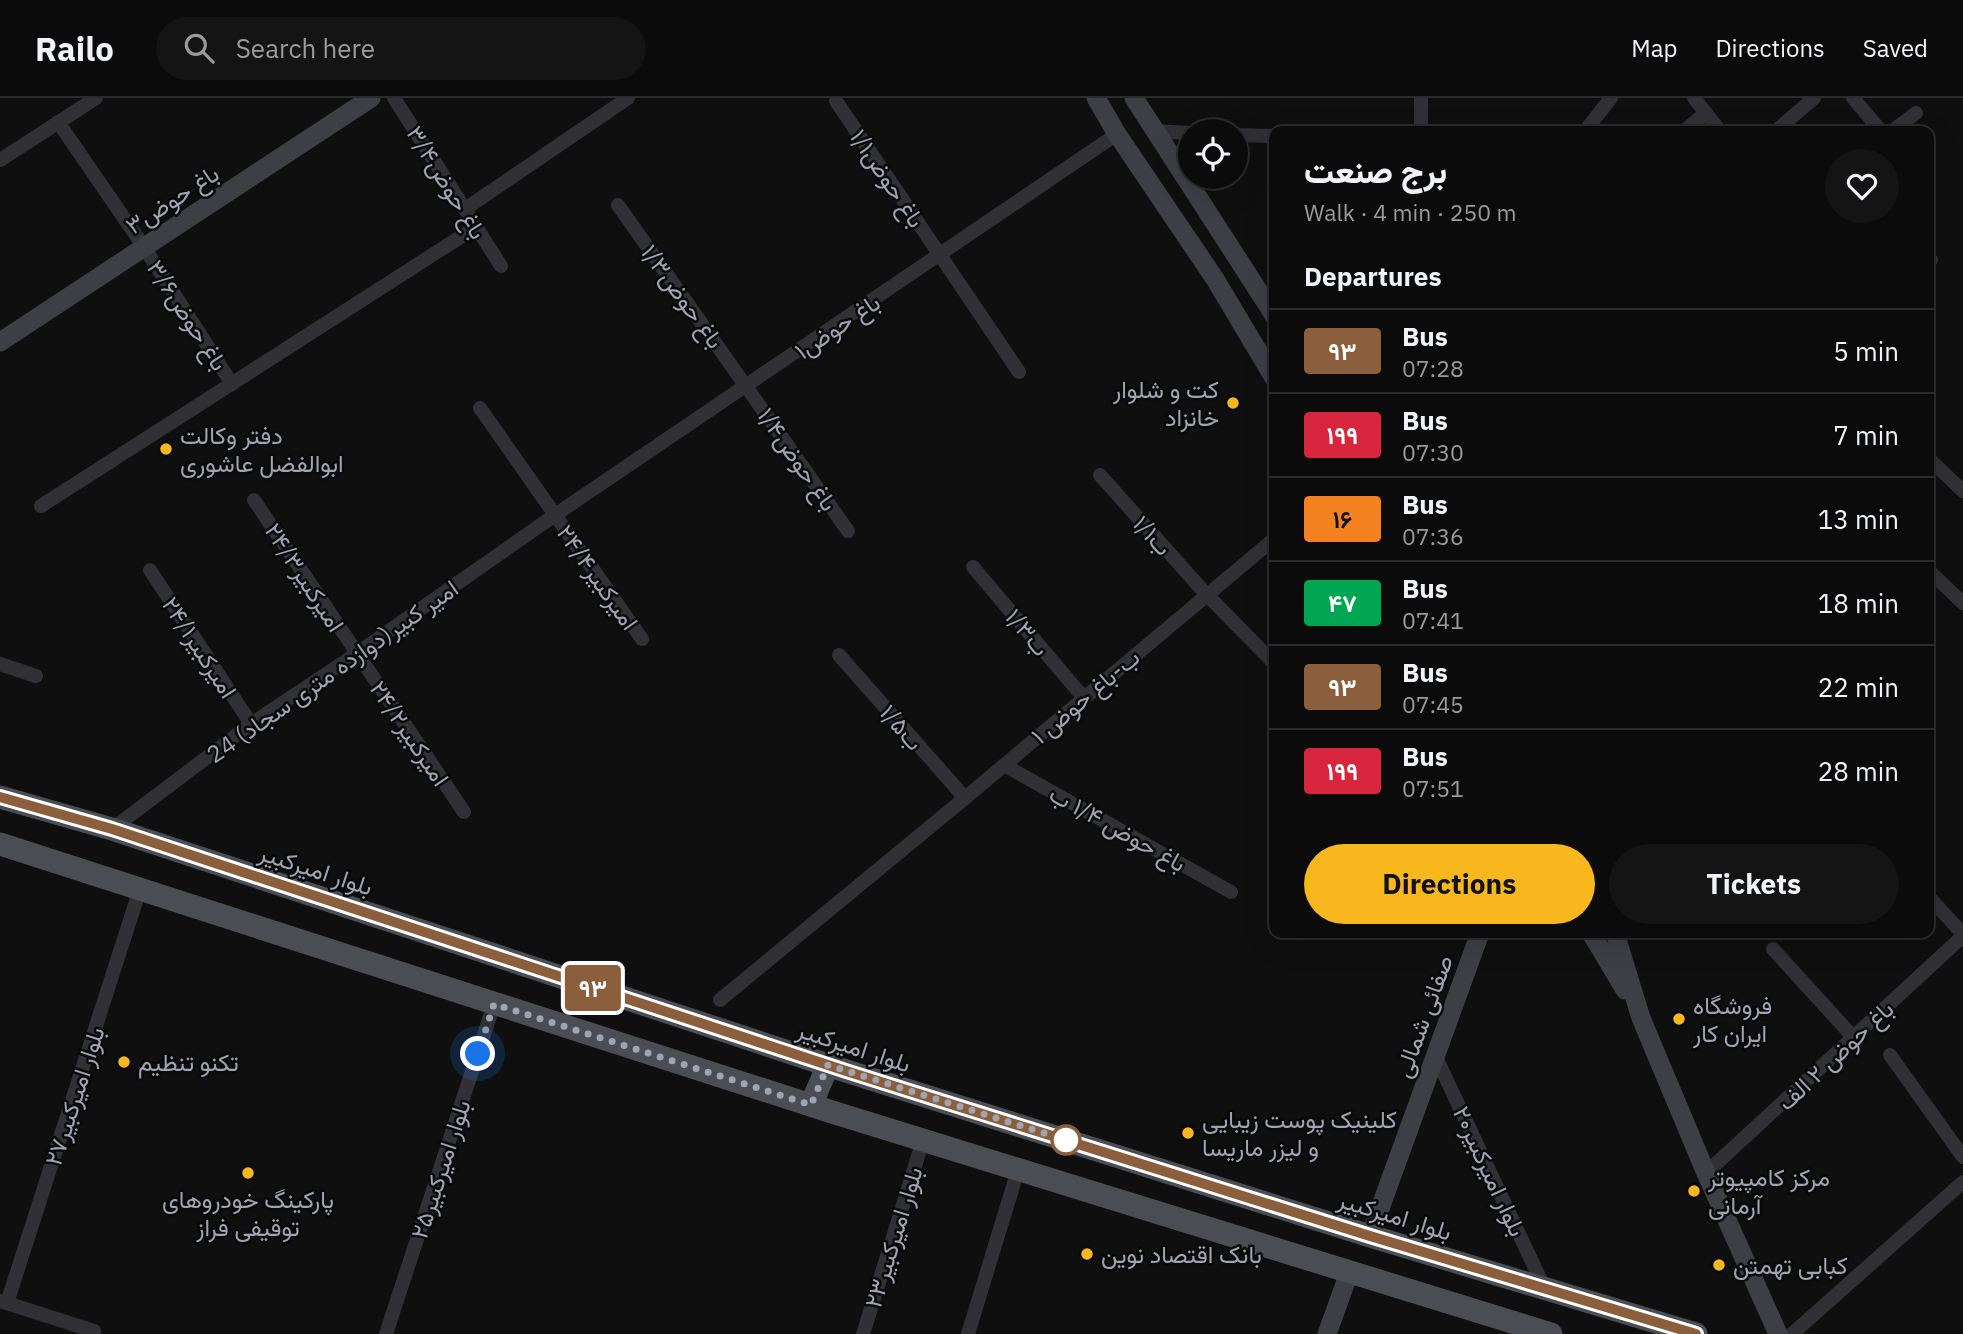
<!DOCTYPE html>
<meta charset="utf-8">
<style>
:root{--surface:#0b0b0c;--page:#141415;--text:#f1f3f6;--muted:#9a9b9d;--line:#2b2b2d;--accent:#f9b71e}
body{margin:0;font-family:"IBM Plex Sans",Vazirmatn,sans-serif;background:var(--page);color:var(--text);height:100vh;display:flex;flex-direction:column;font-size:26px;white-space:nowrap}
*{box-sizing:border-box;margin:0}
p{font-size:23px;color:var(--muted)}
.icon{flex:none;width:38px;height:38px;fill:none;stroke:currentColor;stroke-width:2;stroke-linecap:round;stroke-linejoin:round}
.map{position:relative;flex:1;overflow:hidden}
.sheet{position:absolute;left:1269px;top:28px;width:665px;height:812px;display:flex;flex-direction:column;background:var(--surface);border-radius:14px;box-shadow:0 7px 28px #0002,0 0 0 2px var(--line)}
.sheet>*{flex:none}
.badge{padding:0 14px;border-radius:5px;font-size:24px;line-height:46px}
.tools{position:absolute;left:1178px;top:21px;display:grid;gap:14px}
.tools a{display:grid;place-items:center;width:70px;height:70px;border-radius:50%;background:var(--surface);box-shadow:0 7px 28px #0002,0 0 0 2px var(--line);font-size:35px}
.you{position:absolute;width:35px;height:35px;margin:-18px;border:5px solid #fff;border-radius:50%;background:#1a73e8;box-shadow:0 0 0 10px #1a73e833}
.map>.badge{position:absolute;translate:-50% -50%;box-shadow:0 0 0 4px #fff}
h2{padding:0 35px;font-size:26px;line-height:63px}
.round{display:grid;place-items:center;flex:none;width:74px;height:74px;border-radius:37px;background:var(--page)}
.summary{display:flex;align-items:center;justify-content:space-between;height:119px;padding:0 35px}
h1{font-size:33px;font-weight:800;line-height:52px}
.cta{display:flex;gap:14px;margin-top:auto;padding:14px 35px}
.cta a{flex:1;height:80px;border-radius:42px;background:var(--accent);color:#111;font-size:28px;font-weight:800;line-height:80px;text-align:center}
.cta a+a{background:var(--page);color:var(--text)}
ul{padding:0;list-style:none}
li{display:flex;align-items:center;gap:21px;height:84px;padding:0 35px;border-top:2px solid var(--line)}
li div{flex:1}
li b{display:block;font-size:26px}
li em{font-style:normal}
li .badge{min-width:77px;font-weight:700;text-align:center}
header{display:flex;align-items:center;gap:42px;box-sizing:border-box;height:98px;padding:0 35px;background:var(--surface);border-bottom:2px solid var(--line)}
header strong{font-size:33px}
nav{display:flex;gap:38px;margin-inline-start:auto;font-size:24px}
.search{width:490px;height:63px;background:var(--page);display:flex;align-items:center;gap:18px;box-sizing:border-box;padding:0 24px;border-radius:38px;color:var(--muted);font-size:26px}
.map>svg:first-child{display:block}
</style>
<header>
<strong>Railo</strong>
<div class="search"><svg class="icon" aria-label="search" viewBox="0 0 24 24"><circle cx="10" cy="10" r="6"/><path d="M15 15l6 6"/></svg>Search here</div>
<nav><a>Map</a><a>Directions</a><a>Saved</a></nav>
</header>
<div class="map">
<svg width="1963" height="1236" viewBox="0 0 1963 1236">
<rect width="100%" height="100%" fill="#0f0f10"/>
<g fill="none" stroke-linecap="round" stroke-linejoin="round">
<g stroke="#303035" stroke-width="14">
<polyline points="394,0 501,168"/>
<polyline points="1694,0 1720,33"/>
<polyline points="1853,0 1881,33"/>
<polyline points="836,3 1019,274"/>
<polyline points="58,24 144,149 232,286"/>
<polyline points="1154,33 1190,35"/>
<polyline points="1421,33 1421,0"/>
<polyline points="1585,33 1611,0"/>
<polyline points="1684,33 1706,15"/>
<polyline points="1776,33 1814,0"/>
<polyline points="1892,33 1916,15"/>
<polyline points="1236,37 1274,38"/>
<polyline points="0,62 96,0"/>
<polyline points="618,107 848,433"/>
<polyline points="465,111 628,0"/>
<polyline points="1928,164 1931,162"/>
<polyline points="480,310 642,541"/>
<polyline points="1928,360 1963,393"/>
<polyline points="1100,377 1206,496 1274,565"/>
<polyline points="254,402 464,714"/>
<polyline points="41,408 476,129"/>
<polyline points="973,469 1083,599"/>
<polyline points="150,472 251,626"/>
<polyline points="1928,472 1963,505"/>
<polyline points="839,557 965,700"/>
<polyline points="0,566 36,578"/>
<polyline points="1004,667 1231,794"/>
<polyline points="112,731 251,626 356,556 555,417 1117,36"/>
<polyline points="1928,798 1963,836"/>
<polyline points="1773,851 1854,940"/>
<polyline points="720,902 965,700 1274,441"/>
<polyline points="1435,957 1544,1189"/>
<polyline points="1890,957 1963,1059"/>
<polyline points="1706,1075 1963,838"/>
<polyline points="0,1203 94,1233"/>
<polyline points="7,1205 140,791"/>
<polyline points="386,1236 494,906"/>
<polyline points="863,1236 923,1042"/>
<polyline points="968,1236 1018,1072"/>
<polyline points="1792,1236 1963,1084"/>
</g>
<g stroke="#3e3f45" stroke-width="19">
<polyline points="1096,0 1117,36 1215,181 1274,280"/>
<polyline points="1134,0 1274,217"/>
<polyline points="0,244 371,0"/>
<polyline points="1591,835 1625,892"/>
<polyline points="1615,835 1641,920 1706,1075 1778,1236"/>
<polyline points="1370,1138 1480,835"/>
<polyline points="1327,1236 1349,1175"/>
</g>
<g stroke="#4b4d54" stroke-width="23">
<polyline points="0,699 112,731 846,973 1370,1138 1696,1236"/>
<polyline points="0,746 832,1014 1551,1236"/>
<polyline points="811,1007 828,967"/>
</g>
</g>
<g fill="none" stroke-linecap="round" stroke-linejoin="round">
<defs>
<polyline id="line" points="0,699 112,731 846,973 1370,1138 1696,1236"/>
</defs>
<use href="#line" stroke="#fff" stroke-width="16"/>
<use href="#line" stroke="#8b5e3c" stroke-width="10"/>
<polyline stroke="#9fa4b2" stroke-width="7" stroke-dasharray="0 12.6" points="478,956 494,906 811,1007 828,967 1066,1042"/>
</g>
<g fill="#f9b71e" stroke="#0a0a0b" stroke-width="2.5">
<circle cx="1233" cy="305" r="7"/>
<circle cx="166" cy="351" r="7"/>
<circle cx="1679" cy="921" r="7"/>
<circle cx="124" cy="964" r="7"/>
<circle cx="1188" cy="1035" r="7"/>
<circle cx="248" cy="1075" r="7"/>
<circle cx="1694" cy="1093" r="7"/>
<circle cx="1087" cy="1156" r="7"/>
<circle cx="1719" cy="1167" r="7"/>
</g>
<circle fill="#fff" stroke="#8b5e3c" stroke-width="3.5" cx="1066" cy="1042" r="14"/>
<g text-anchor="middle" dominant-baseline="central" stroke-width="5" stroke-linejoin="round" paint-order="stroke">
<g font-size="24" fill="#9fa4b2" stroke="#0a0a0b">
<text transform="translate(888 80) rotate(56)">باغ حوض۱/۱</text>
<text transform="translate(447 84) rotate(58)">باغ حوض۳/۴</text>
<text transform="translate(172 101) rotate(-33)">باغ حوض۳</text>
<text transform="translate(683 198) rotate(54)">باغ حوض۱/۳</text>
<text transform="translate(188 217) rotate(57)">باغ حوض۳/۶</text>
<text transform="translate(837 228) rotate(-34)">باغ حوض۱</text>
<text transform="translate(798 361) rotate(55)">باغ حوض۱/۴</text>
<text transform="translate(1153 437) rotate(48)">ب۱/۱</text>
<text transform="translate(305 479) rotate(57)">امیرکبیر۲۴/۳</text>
<text transform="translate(598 479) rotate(55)">امیرکبیر۲۴/۴</text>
<text transform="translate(1028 534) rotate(50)">ب۱/۳</text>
<text transform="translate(200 549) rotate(57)">امیرکبیر۲۴/۱</text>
<text transform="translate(332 573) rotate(-35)">24 امیر کبیر(دوازده متری سجاد)</text>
<text transform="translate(1085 598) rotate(-40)">۱ ب-باغ حوض</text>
<text transform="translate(902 629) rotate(49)">ب۱/۵</text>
<text transform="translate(410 635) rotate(56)">امیرکبیر۲۴/۲</text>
<text transform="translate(1118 730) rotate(29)">باغ حوض ۱/۴ ب</text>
<text transform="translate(316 771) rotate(18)">بلوار امیرکبیر</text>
<text transform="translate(1423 918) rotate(-70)">صفائی شمالی</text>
<text transform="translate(854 948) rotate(18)">بلوار امیرکبیر</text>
<text transform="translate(1835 957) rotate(-43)">باغ حوض ۲ الف</text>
<text transform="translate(74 998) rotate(-72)">بلوار امیرکبیر۲۷</text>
<text transform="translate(440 1071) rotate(-72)">بلوار امیرکبیر۲۵</text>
<text transform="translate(1490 1073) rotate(65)">بلوار امیرکبیر۲۰</text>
<text transform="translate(1395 1117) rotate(17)">بلوار امیرکبیر</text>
<text transform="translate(893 1139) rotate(-73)">۲۳بلوار امیرکبیر</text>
</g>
<g font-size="24" fill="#9fa4b2" stroke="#0a0a0b" text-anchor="start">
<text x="1219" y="291" text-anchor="end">کت و شلوار<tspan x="1219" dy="28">خانزاد</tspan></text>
<text x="180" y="337">دفتر وکالت<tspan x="180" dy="28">ابوالفضل عاشوری</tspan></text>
<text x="1693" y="907">فروشگاه<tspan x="1693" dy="28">ایران کار</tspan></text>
<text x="138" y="964">تکنو تنظیم</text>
<text x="1202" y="1021">کلینیک پوست زیبایی<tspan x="1202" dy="28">و لیزر ماریسا</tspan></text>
<text x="1708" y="1079">مرکز کامپیوتر<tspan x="1708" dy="28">آرمانی</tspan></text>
<text x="248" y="1101" text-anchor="middle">پارکینگ خودروهای<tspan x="248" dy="28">توقیفی فراز</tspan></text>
<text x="1101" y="1156">بانک اقتصاد نوین</text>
<text x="1733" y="1167">کبابی تهمتن</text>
</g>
</g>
</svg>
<div class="tools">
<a><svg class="icon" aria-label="locate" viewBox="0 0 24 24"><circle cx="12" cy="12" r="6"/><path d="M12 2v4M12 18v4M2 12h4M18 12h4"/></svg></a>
</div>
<div class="you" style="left:478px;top:956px"></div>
<b class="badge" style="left:593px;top:890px;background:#8b5e3c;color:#fff">۹۳</b>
<section class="sheet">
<div class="summary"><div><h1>برج صنعت</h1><p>Walk · 4 min · 250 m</p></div><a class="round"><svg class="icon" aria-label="heart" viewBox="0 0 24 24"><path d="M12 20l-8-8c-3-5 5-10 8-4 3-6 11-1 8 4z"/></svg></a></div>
<h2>Departures</h2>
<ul>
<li><span class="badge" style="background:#8b5e3c;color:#fff">۹۳</span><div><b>Bus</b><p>07:28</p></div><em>5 min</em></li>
<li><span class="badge" style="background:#d7263d;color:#fff">۱۹۹</span><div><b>Bus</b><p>07:30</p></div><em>7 min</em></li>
<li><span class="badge" style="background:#f58220;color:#111">۱۶</span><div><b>Bus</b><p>07:36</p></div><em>13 min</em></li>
<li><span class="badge" style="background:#00a651;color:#fff">۴۷</span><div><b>Bus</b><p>07:41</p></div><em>18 min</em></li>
<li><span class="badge" style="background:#8b5e3c;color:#fff">۹۳</span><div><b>Bus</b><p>07:45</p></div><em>22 min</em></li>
<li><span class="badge" style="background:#d7263d;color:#fff">۱۹۹</span><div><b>Bus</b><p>07:51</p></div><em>28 min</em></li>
</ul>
<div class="cta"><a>Directions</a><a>Tickets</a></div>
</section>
</div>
